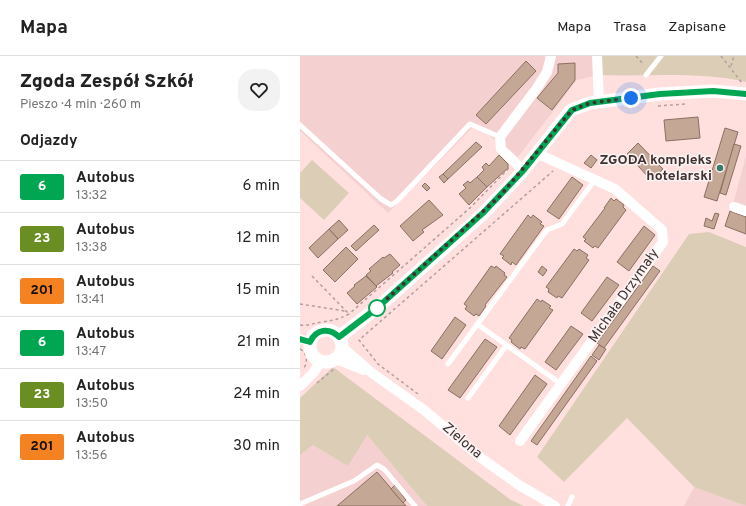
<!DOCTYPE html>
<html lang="pl">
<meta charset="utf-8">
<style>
:root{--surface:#fff;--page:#f2f2f2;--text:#222;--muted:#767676;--line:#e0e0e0}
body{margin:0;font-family:Overpass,sans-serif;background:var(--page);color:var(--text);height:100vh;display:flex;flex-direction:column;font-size:15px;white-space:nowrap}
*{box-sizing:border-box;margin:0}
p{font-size:13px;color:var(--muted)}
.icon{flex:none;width:22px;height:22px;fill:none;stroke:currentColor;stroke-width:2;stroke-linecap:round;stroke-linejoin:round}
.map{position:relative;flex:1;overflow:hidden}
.details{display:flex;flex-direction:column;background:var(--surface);width:300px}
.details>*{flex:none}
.badge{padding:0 8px;border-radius:3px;font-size:14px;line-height:26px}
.you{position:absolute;width:20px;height:20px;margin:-10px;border:3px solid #fff;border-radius:50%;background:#1a73e8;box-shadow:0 0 0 6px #1a73e833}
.map>.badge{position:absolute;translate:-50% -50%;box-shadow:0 0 0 2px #fff}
h2{padding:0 20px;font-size:15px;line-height:36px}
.round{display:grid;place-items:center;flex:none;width:42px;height:42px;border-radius:16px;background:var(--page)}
.headline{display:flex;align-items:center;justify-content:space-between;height:68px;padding:0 20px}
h1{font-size:19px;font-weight:800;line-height:30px}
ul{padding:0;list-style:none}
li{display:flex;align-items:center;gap:12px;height:52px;padding:0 20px;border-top:1px solid var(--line)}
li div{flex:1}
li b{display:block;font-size:15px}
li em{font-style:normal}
li .badge{min-width:44px;font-weight:700;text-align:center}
header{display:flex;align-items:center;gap:24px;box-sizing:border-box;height:56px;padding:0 20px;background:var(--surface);border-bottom:1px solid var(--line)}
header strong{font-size:19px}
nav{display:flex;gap:22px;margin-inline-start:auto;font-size:14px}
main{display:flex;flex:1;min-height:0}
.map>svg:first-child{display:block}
</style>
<header>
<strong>Mapa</strong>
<nav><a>Mapa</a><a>Trasa</a><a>Zapisane</a></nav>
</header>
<main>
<section class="details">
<div class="headline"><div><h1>Zgoda Zespół Szkół</h1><p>Pieszo · 4 min · 260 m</p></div><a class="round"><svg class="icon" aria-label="heart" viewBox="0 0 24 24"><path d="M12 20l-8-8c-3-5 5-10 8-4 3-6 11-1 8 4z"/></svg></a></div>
<h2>Odjazdy</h2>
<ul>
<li><span class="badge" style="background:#00a651;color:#fff">6</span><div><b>Autobus</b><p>13:32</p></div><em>6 min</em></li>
<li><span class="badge" style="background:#6b8e23;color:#fff">23</span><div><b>Autobus</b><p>13:38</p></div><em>12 min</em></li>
<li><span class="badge" style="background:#f58220;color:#111">201</span><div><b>Autobus</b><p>13:41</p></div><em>15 min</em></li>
<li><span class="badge" style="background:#00a651;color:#fff">6</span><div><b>Autobus</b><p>13:47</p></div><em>21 min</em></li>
<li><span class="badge" style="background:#6b8e23;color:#fff">23</span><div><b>Autobus</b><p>13:50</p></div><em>24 min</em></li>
<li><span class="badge" style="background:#f58220;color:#111">201</span><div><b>Autobus</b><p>13:56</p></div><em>30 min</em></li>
</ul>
</section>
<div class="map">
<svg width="446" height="450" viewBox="0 0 446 450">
<rect width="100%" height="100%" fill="#ffe0df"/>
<g fill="#f5d0d0">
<polygon points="0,0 298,0 299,19 277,24 218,101 185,76 173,71 88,157 0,75"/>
<polygon points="446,100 446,152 433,148"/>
<polygon points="67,379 127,450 0,450 0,399 13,389"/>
<polygon points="394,431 446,450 384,450"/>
</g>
<g fill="#dcceb6">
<path d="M298 0H446V26C398 15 347 21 299 19Z"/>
<polygon points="12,104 49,137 24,164 0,142 0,117"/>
<polygon points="409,176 446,191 446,450 394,431 327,362 264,426 237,401 389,178"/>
<polygon points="33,311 211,444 224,450 127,450 67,379 48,410 13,389 0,399 0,342"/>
</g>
<g fill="#c5a796" stroke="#8c6f60">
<polygon points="226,5 236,15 186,68 176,59"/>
<polygon points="275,7 275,24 252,54 237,42 258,17 258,8"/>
<polygon points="398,61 400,82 366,85 364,64"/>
<polygon points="425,72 438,76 417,145 404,141"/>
<polygon points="176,86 182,91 148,123 143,118"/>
<polygon points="338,87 363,113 351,124 327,98"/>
<polygon points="434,88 441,90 426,139 420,137"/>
<polygon points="199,99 208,108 208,112 187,131 177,121 184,114 182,111 186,107 189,110"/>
<polygon points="291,99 297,104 291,112 284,107"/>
<polygon points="143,118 148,123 144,127 139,121"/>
<polygon points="177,121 187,131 169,149 159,138 166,132 163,129 168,125 170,127"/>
<polygon points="272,121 283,129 259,163 247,155"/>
<polygon points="125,127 130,132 127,135 122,130"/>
<polygon points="311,142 314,145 316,143 324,149 323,151 326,154 298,192 295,190 293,192 284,185 286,183 283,181 305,152 304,152"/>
<polygon points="129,144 143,159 122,174 124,176 113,185 100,170"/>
<polygon points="430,155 446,161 446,178 425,170"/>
<polygon points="415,157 419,158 414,173 404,170 406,162 412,165"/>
<polygon points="228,159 231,162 233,159 242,166 240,168 244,170 216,209 212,206 211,209 202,202 204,200 200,198"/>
<polygon points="39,164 48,174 38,183 29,173"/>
<polygon points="74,169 79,174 56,195 51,190"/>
<polygon points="344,170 355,179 329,215 317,206"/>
<polygon points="29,173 38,183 18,202 9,192"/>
<polygon points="46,191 58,203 35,226 23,214"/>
<polygon points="274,193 277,195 279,193 288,199 286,202 289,204 262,242 258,240 257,242 248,236 249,233 246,231"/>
<polygon points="90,198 100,209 92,216 93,217 76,230 66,219 71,215 69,213 83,201 84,202"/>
<polygon points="191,210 195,212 196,210 205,217 204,219 207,221 185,249 186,250 179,260 176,258 174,260 165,253 167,250 164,248"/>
<polygon points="242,210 247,214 243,220 238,216"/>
<polygon points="353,210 360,215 304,292 297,287"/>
<polygon points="66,220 77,231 57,248 47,237 55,230 54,229"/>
<polygon points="307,221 319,229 292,265 281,257"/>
<polygon points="237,243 241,246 242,244 251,250 249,252 253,254 225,293 221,291 220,293 211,286 212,284 209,282"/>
<polygon points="155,261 166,269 142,303 131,295"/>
<polygon points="271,270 283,278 256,314 245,306"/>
<polygon points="185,283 197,291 160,342 148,334"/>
<polygon points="299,289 306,293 299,304 292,299"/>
<polygon points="291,300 297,305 237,389 231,385"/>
<polygon points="235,319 247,328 210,379 199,370"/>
<polygon points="77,416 106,450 37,450"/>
<polygon points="95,429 106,444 103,447 91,433"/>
</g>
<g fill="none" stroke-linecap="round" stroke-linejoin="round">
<g stroke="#b69d9d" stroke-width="1.5" stroke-dasharray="3 3" stroke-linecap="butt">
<polyline points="336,0 344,9"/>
<polyline points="421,0 442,27"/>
<polyline points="431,10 434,0"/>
<polyline points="358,50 385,48"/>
<polyline points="12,220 49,258"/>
<polyline points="0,248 45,255"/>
<path d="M0 269C10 270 13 267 22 266 34 264 37 264 49 258L171 151 209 112"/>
<path d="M0 293C7 297 8 305 4 312"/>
<polyline points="17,327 34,313"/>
<polyline points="118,338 78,308 59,284 253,115"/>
</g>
<g stroke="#fff" stroke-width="5">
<polyline points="346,19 361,0"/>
<polyline points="0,69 81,143 91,149 97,145 170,68 200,81"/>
<polyline points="177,268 261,328"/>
<polyline points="148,308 247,174 262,168 294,125"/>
<polyline points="168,342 206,290"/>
<polyline points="0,448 54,425 77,409 84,413 115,450"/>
<polyline points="268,450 272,441"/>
</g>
<g stroke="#fff" stroke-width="10">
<polyline points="297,0 299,45"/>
<polyline points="223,114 201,93 200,81 237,32 247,16 251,0"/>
<polyline points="434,151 446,155"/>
<polyline points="42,291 72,317 124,354 181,402 219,429 255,450"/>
<polyline points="34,302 64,314"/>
<polyline points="0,330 14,316 21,305"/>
<polyline points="220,385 363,186 362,174 315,133 236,97"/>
</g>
<g stroke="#fff" stroke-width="13">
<circle cx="26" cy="290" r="16"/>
<polyline points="39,281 77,252 184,157 222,116 271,54 290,47 360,38 413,35 446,38"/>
</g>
</g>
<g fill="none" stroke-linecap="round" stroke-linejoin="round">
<defs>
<path id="line" d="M0 283 10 286C16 273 29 271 39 281L77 252 184 156 222 116 272 54 290 47 360 38 413 35 446 38"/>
</defs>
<use href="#line" stroke="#fff" stroke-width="9"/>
<use href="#line" stroke="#00a651" stroke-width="6"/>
<polyline stroke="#403131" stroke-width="4" stroke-dasharray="0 7.2" points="77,252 200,140 272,54 290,47 331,42"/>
</g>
<circle fill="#397a6a" stroke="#fbf3f3" stroke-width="1.5" cx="420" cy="112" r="4"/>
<circle fill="#fff" stroke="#00a651" stroke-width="2" cx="77" cy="252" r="8"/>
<g text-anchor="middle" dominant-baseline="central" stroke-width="3" stroke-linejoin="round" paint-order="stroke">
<g font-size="14" font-weight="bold" fill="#403131" stroke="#fbf3f3" text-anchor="end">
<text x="412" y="104">ZGODA kompleks<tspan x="412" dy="16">hotelarski</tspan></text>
</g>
<g font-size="14" fill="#403131" stroke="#fbf3f3">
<text transform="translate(324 240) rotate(-55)">Michała Drzymały</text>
<text transform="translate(162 385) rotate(40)">Zielona</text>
</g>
</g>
</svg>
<div class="you" style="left:331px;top:42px"></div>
</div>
</main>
